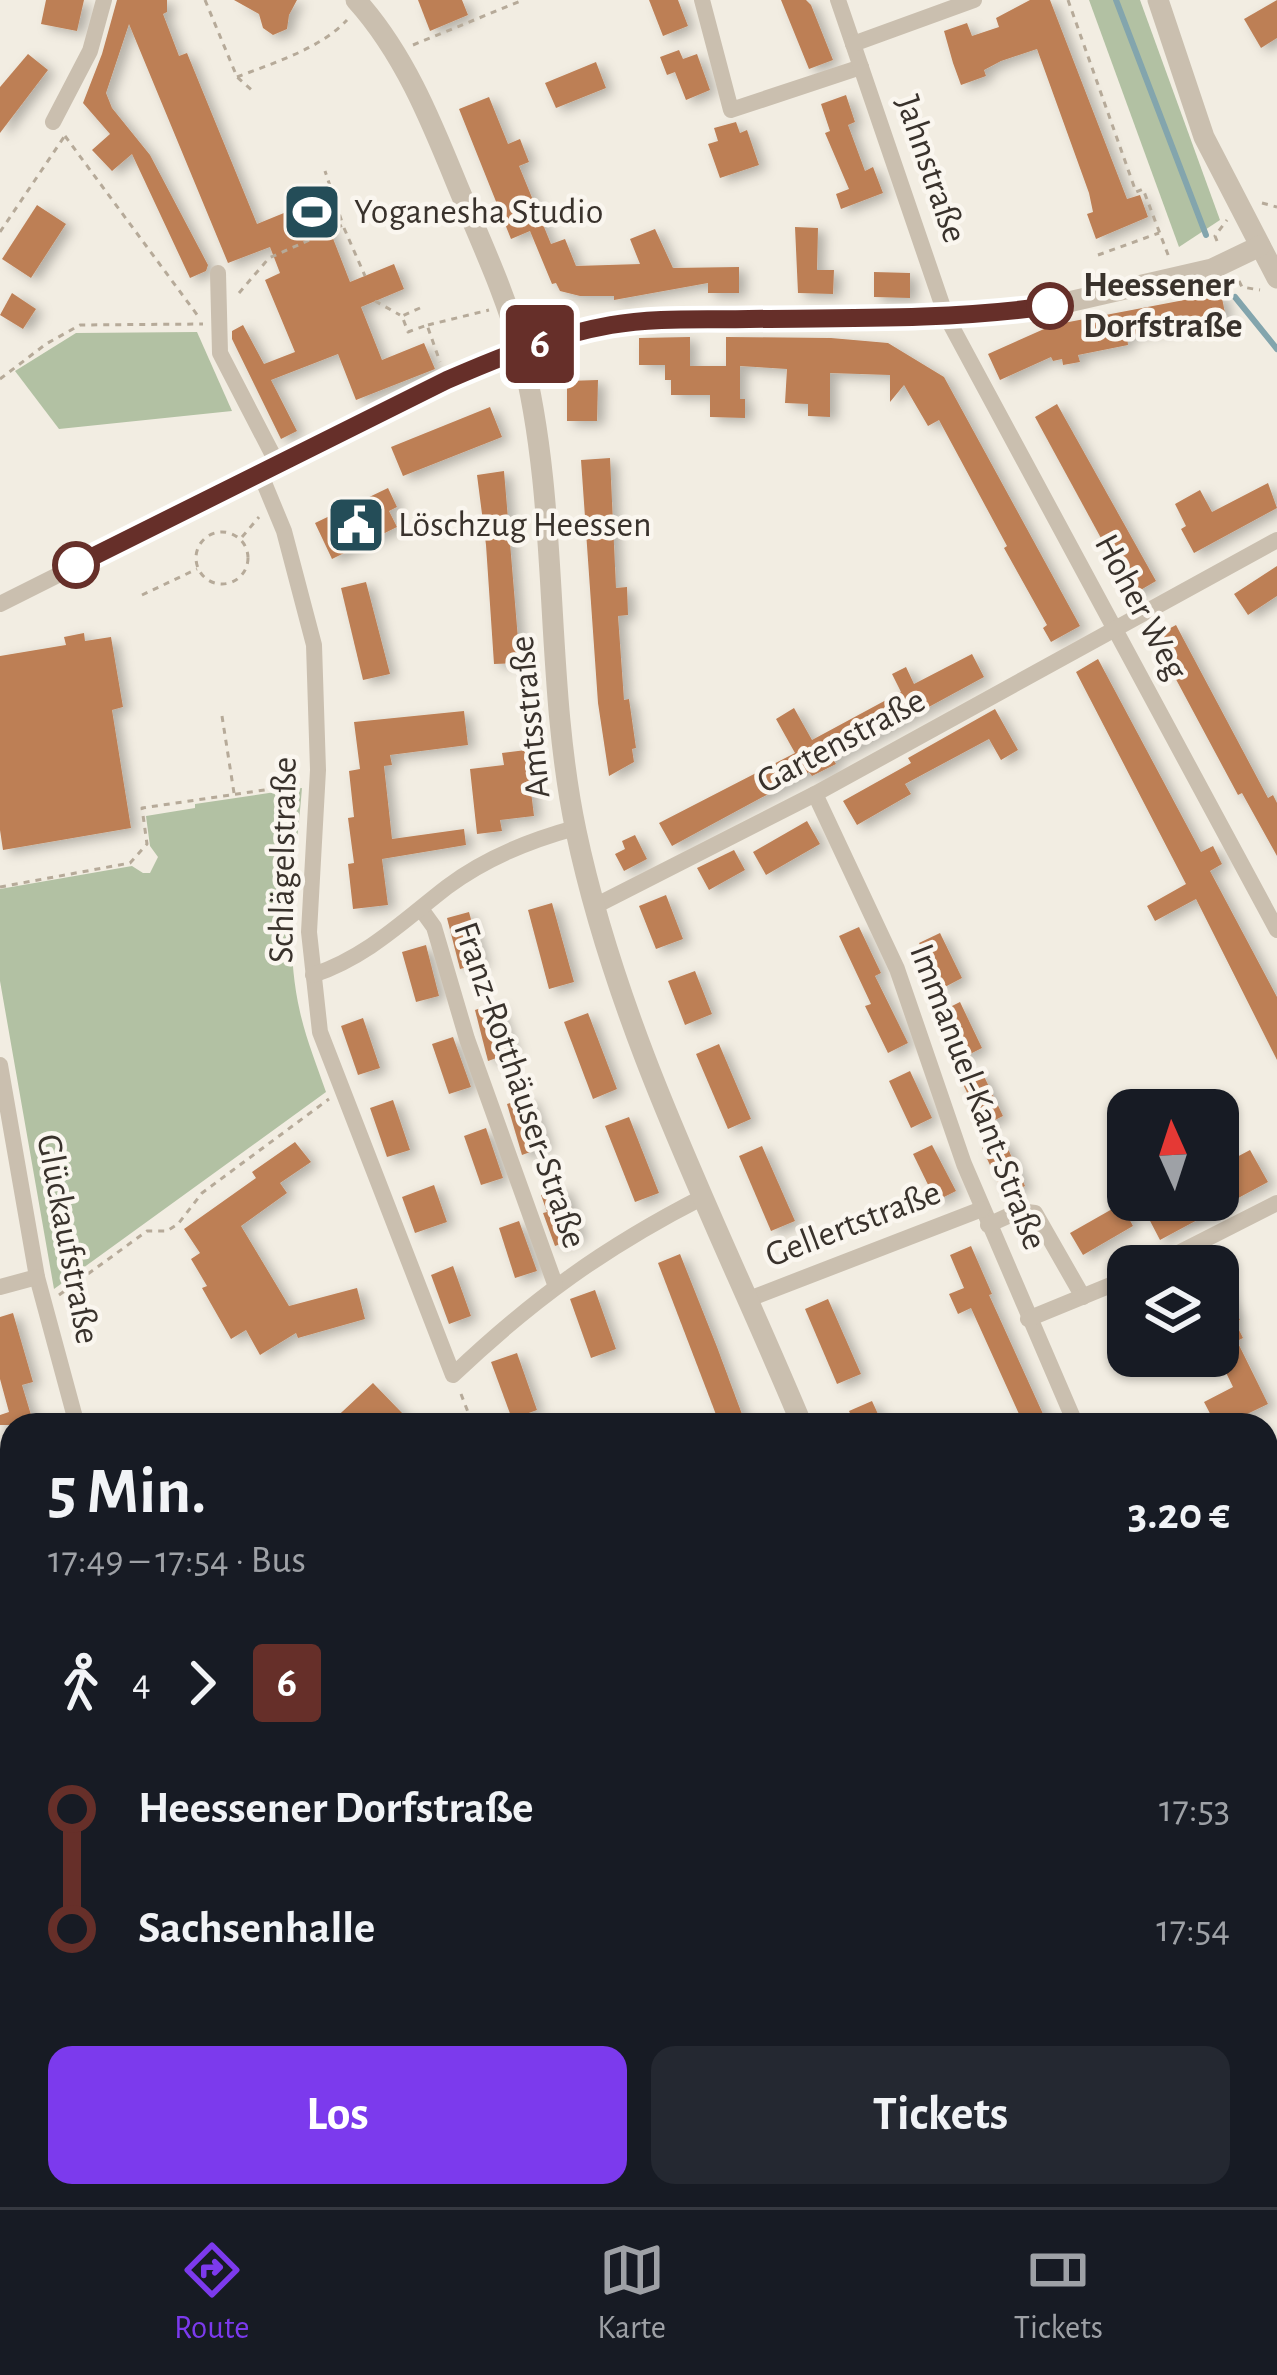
<!DOCTYPE html>
<html lang="de">
<meta charset="utf-8">
<style>
:root{--surface:#171b24;--page:#242831;--text:#f1f3f6;--muted:#9ea1a6;--line:#363941;--accent:#7c3aed}
body{margin:0;font-family:"Alegreya Sans",sans-serif;background:var(--page);color:var(--text);height:100vh;display:flex;flex-direction:column;font-size:45px;white-space:nowrap}
*{box-sizing:border-box;margin:0}
p{font-size:39px;color:var(--muted)}
.icon{flex:none;width:66px;height:66px;fill:none;stroke:currentColor;stroke-width:2;stroke-linecap:round;stroke-linejoin:round}
.map{position:relative;flex:1;overflow:hidden}
.side{position:absolute;left:0px;top:1413px;width:1278px;height:795px;display:flex;flex-direction:column;background:var(--surface);border-radius:36px 36px 0 0;box-shadow:0 3px 9px #0004}
.side>*{flex:none}
.badge{padding:0 24px;border-radius:9px;font-size:42px;line-height:78px}
.needle{width:78px;rotate:357deg}
.controls{position:absolute;left:1107px;top:1089px;display:grid;gap:24px}
.controls a{display:grid;place-items:center;width:132px;height:132px;border-radius:24px;background:var(--surface);box-shadow:0 3px 9px #0004;font-size:60px}
.map>.badge{position:absolute;translate:-50% -50%;box-shadow:0 0 0 6px #fff}
.legs{display:flex;align-items:center;gap:18px;height:132px;padding:0 48px;font-size:39px}
.legs p{margin-inline-start:auto}
.headline{display:flex;align-items:center;justify-content:space-between;height:204px;padding:0 48px}
h1{font-size:66px;font-weight:600;line-height:90px}
.action{display:flex;gap:24px;margin-top:auto;padding:24px 48px}
.action a{flex:1;height:138px;border-radius:24px;background:var(--accent);color:#fff;font-size:48px;font-weight:600;line-height:138px;text-align:center}
.action a+a{background:var(--page);color:var(--text)}
ul{padding:0 48px;list-style:none}
li{display:flex;align-items:center;gap:42px;height:120px;font-size:45px}
li i{display:grid;place-items:center;width:18px;height:100%;margin:0 15px;background:currentColor}
li i::after{content:'';width:30px;height:30px;margin:-15px;border:9px solid;border-radius:50%;background:var(--surface)}
li p{margin-inline-start:auto}
li:first-child i{background:linear-gradient(#0000 50%,currentColor 0)}
li:last-child i{background:linear-gradient(currentColor 50%,#0000 0)}
.menu{display:flex;justify-content:space-around;align-items:center;height:168px;border-top:3px solid var(--line);background:var(--surface);font-size:33px;color:var(--muted)}
.menu a{display:grid;justify-items:center;gap:6px}
.menu .active{color:var(--accent)}
.map>svg:first-child{display:block}
</style>
<div class="map">
<svg width="1277" height="2207" viewBox="0 0 1277 2207">
<defs>
<filter id="shadow"><feDropShadow dx="7" dy="4" stdDeviation="6" flood-color="#0004"/></filter>
</defs>
<rect width="100%" height="100%" fill="#f2ede2"/>
<g fill="#b2c1a3">
<polygon points="1089,0 1140,0 1220,220 1179,247"/>
<polygon points="197,332 232,411 59,429 15,371 76,333"/>
<path d="M302 788C296 861 283 939 300 1012 306 1039 317 1066 326 1092L54 1289 0 981V889L132 866 143 873H150L158 857 150 846 146 816 195 808V804Z"/>
<polygon points="1277,1817 1277,2207 1262,2207 1258,2196 1266,2196 1266,1828"/>
<polygon points="1043,2196 1210,2196 1214,2207 1042,2207"/>
</g>
<g fill="none" stroke-linecap="round" stroke-linejoin="round">
<g stroke="#83a5ad" stroke-width="6">
<polyline points="1116,0 1206,235"/>
<polyline points="1235,297 1277,349"/>
</g>
</g>
<g fill="#bd7f55" filter="url(#shadow)">
<polygon points="46,0 84,0 77,31 41,24"/>
<polygon points="117,0 167,0 167,12 163,14 179,56 187,53 257,224 301,206 300,201 316,195 350,282 394,264 404,289 361,307 382,360 424,343 435,369 356,400 338,354 271,380 297,431 281,439 232,339 232,331 243,325 264,364 295,352 265,280 280,273 270,247 228,263 129,24 106,93 112,108 150,155 208,265 206,271 190,278 132,154 112,171 92,150 110,134 83,103 102,54"/>
<polygon points="234,0 297,0 289,15 287,29 273,35 263,28 259,14"/>
<polygon points="418,0 462,0 468,15 430,31"/>
<polygon points="649,0 678,0 688,26 663,36"/>
<polygon points="781,0 806,0 811,5 833,60 809,69"/>
<polygon points="1030,0 1050,0 1127,199 1140,195 1148,217 1096,239 1087,214 1093,212 1089,193 1037,49 1001,61 984,70 986,76 961,85 953,63 944,31 967,23 972,36 999,27 996,18"/>
<polygon points="1277,0 1277,38 1261,48 1244,19"/>
<polygon points="679,50 683,59 697,54 710,90 686,100 675,72 667,75 660,57"/>
<polygon points="28,54 48,70 0,133 0,87"/>
<polygon points="596,62 606,88 556,108 545,83"/>
<polygon points="846,95 855,122 848,125 865,171 873,167 883,193 841,209 836,194 849,189 825,133 830,131 821,104"/>
<polygon points="489,97 508,144 520,139 529,162 519,166 551,244 565,239 576,266 640,264 630,239 655,229 673,268 739,267 739,293 708,293 708,283 614,300 614,296 580,296 560,291 556,283 552,284 530,231 511,239 459,109"/>
<polygon points="736,122 740,133 747,130 759,165 720,178 708,144 718,141 714,128"/>
<polygon points="37,205 66,224 31,278 2,259"/>
<polygon points="795,227 818,228 817,270 834,270 833,294 798,293"/>
<polygon points="874,272 910,273 910,298 874,297"/>
<polygon points="12,293 36,309 23,329 0,315"/>
<polygon points="1221,293 1226,318 1127,336 1128,345 1078,355 1080,362 1063,365 1062,359 1053,361 1051,357 1000,380 988,354 1053,325"/>
<polygon points="690,337 690,366 726,366 726,337 831,338 888,343 944,377 1080,626 1051,642 1043,628 1047,625 1004,548 1007,546 939,420 928,426 904,385 890,402 890,375 830,373 830,417 808,416 808,404 785,403 787,369 740,366 740,399 745,399 745,418 710,417 710,395 671,395 671,380 665,380 665,365 639,365 639,338"/>
<polygon points="598,380 597,421 567,421 567,381"/>
<polygon points="1057,404 1156,581 1132,595 1035,417"/>
<polygon points="490,407 502,437 403,476 391,447"/>
<polygon points="610,458 616,588 627,587 628,615 618,616 624,700 629,699 636,748 632,749 634,762 609,776 598,703 581,460"/>
<polygon points="504,471 520,663 494,664 486,545 477,475"/>
<polygon points="1268,483 1277,508 1194,553 1181,529 1186,526 1175,504 1200,490 1212,512"/>
<polygon points="388,488 397,507 389,511 397,527 332,559 315,523"/>
<polygon points="1277,566 1277,596 1248,615 1234,594"/>
<polygon points="366,582 390,674 363,680 341,588"/>
<polygon points="1176,625 1268,798 1273,795 1277,803 1277,856 1242,793 1238,795 1156,642 1163,638 1161,633"/>
<polygon points="84,633 85,641 111,637 123,707 112,710 131,828 3,850 0,830 0,656 66,645 64,637"/>
<polygon points="972,654 984,677 833,759 836,764 812,776 809,772 672,846 659,823 795,753 776,719 794,708 812,740 901,692 892,674 906,667 914,684"/>
<polygon points="1098,659 1201,852 1213,846 1222,864 1210,871 1277,997 1277,1060 1196,899 1155,921 1147,906 1186,884 1076,672"/>
<polygon points="995,709 1018,750 1001,760 989,739 905,784 911,794 857,825 843,801 911,763 908,758"/>
<polygon points="464,711 468,745 390,755 392,765 384,766 392,839 464,829 466,845 382,859 388,905 353,909 348,864 354,863 348,818 354,817 349,771 360,769 354,722"/>
<polygon points="526,750 534,816 500,820 502,831 477,834 470,769 504,765 502,753"/>
<polygon points="807,821 820,844 766,875 753,852"/>
<polygon points="635,835 647,859 624,871 615,854 625,849 622,841"/>
<polygon points="734,850 745,870 709,890 697,868"/>
<polygon points="666,895 683,939 656,949 639,906"/>
<polygon points="552,903 574,982 549,989 528,910"/>
<polygon points="469,912 483,963 460,969 447,918"/>
<polygon points="859,927 881,973 875,976 908,1043 888,1053 865,1006 871,1004 839,936"/>
<polygon points="940,933 962,978 941,989 919,943"/>
<polygon points="426,945 439,996 416,1002 402,952"/>
<polygon points="695,971 712,1014 685,1025 668,981"/>
<polygon points="960,1002 982,1048 962,1058 940,1012"/>
<polygon points="497,1003 514,1052 488,1061 475,1010"/>
<polygon points="588,1013 617,1089 593,1099 564,1022"/>
<polygon points="363,1018 380,1068 358,1075 341,1026"/>
<polygon points="453,1037 471,1087 449,1094 432,1044"/>
<polygon points="719,1044 751,1119 728,1129 696,1054"/>
<polygon points="981,1070 1003,1116 983,1126 961,1080"/>
<polygon points="910,1071 932,1118 911,1128 889,1081"/>
<polygon points="530,1097 547,1146 522,1155 507,1104"/>
<polygon points="393,1100 410,1150 387,1157 370,1108"/>
<polygon points="629,1117 659,1193 635,1202 605,1126"/>
<polygon points="486,1128 503,1178 481,1185 464,1136"/>
<polygon points="1003,1138 1025,1186 1004,1195 982,1148"/>
<polygon points="295,1142 311,1162 280,1183 287,1193 241,1226 289,1306 357,1288 365,1319 298,1338 296,1333 260,1355 246,1330 231,1339 202,1288 207,1286 191,1259 200,1253 184,1229 256,1178 252,1172"/>
<polygon points="932,1145 956,1191 936,1201 913,1154"/>
<polygon points="762,1146 795,1221 771,1231 739,1156"/>
<polygon points="1250,1150 1268,1182 1160,1240 1148,1217 1181,1200 1233,1200 1218,1167"/>
<polygon points="434,1185 447,1222 415,1233 402,1197"/>
<polygon points="564,1187 581,1237 555,1246 543,1213 547,1212 541,1195"/>
<polygon points="1121,1204 1133,1226 1083,1255 1070,1233"/>
<polygon points="519,1221 537,1271 515,1278 499,1228"/>
<polygon points="971,1246 992,1294 989,1295 1048,1425 1024,1425 971,1308 958,1314 949,1294 964,1288 950,1255"/>
<polygon points="680,1254 717,1347 746,1425 720,1425 658,1263"/>
<polygon points="453,1266 471,1316 449,1324 431,1275"/>
<polygon points="1218,1273 1240,1320 1235,1322 1243,1338 1237,1341 1268,1404 1224,1425 1216,1425 1204,1402 1233,1387 1218,1356"/>
<polygon points="595,1290 616,1349 591,1358 570,1299"/>
<polygon points="828,1299 861,1374 837,1384 805,1309"/>
<polygon points="13,1313 33,1382 22,1385 34,1425 0,1425 0,1415 9,1412 0,1379 0,1317"/>
<polygon points="517,1353 537,1410 512,1419 491,1362"/>
<polygon points="373,1383 403,1414 400,1417 407,1425 328,1425"/>
<polygon points="872,1401 883,1425 855,1425 849,1411"/>
</g>
<g fill="none" stroke-linecap="round" stroke-linejoin="round">
<g stroke="#b6aa99" stroke-width="3" stroke-dasharray="6 6" stroke-linecap="butt">
<polyline points="205,0 237,77 255,93"/>
<polyline points="1068,0 1136,192 1143,189 1170,260"/>
<polyline points="413,45 523,0"/>
<path d="M237 77C273 63 320 49 347 20"/>
<polyline points="65,136 198,316"/>
<polyline points="1262,203 1277,207"/>
<polyline points="344,228 365,276"/>
<polyline points="0,232 64,137"/>
<polyline points="1217,241 1215,236 1227,220"/>
<polyline points="1098,255 1159,233"/>
<polyline points="1239,281 1242,287 1260,290"/>
<polyline points="239,293 269,258 343,225 325,171"/>
<polyline points="375,301 400,315"/>
<polyline points="420,308 402,316 408,332 427,325 440,362"/>
<polyline points="428,325 489,310"/>
<polyline points="0,379 46,344 80,325 203,324"/>
<circle cx="222" cy="558" r="26"/>
<polyline points="242,537 259,517"/>
<polyline points="142,595 197,569"/>
<polyline points="222,716 234,793"/>
<polyline points="0,887 130,863 147,844 142,808 298,785"/>
<polyline points="59,1295 147,1231 167,1231 178,1224 202,1193 329,1099"/>
<polyline points="461,1394 473,1425"/>
<polyline points="0,1525 0,1531"/>
<polyline points="0,1578 12,1610"/>
<polyline points="1266,1681 1277,1683"/>
<polyline points="1266,1769 1277,1761"/>
<polyline points="0,1805 12,1838"/>
<polyline points="1215,2196 1218,2207"/>
<polyline points="120,2207 136,2201"/>
<polyline points="332,2207 363,2196"/>
<polyline points="441,2207 472,2196"/>
</g>
<polyline stroke="#cabfaf" stroke-width="8" points="999,2207 1012,2196"/>
<g stroke="#cabfaf" stroke-width="16">
<polyline points="702,0 731,110 861,67"/>
<polyline points="838,0 946,316 1277,930"/>
<polyline points="853,44 974,0"/>
<polyline points="53,122 90,51 104,0"/>
<polyline points="218,273 220,353 278,465"/>
<path d="M260 473 284 531 314 645 318 770 309 932 320 1032 453 1375C533 1299 605 1247 703 1197"/>
<polyline points="0,604 447,380 521,350"/>
<polyline points="815,794 897,969 964,1164 1076,1425"/>
<polyline points="595,906 815,794 1277,540"/>
<polyline points="421,909 434,927 467,1039 555,1284"/>
<path d="M313 975C367 957 403 921 447 887 484 859 531 840 575 828"/>
<polyline points="0,1065 37,1277 77,1425"/>
<polyline points="988,1225 1019,1211 1035,1213 1083,1297"/>
<polyline points="1153,1266 1277,1203"/>
<polyline points="0,1287 37,1277"/>
<polyline points="749,1299 982,1209"/>
<polyline points="1028,1319 1128,1278"/>
<polyline points="0,1484 12,1480"/>
<polyline points="0,1668 12,1663"/>
<polyline points="0,1924 12,1919"/>
<polyline points="0,2034 12,2067"/>
<polyline points="0,2178 12,2174"/>
<polyline points="257,2196 260,2207"/>
</g>
<g stroke="#cabfaf" stroke-width="21">
<path d="M356 0C403 52 430 118 456 182 479 238 506 294 521 352 561 508 543 674 576 831 620 1039 721 1230 802 1425"/>
<polyline points="1158,0 1204,137 1277,278"/>
<polyline points="521,350 616,324 946,316 1051,306 1212,269 1260,246"/>
</g>
<g stroke="#9e8f80" stroke-width="24">
<polyline points="1266,1800 1277,1790"/>
<polyline points="1244,2196 1248,2207"/>
<polyline points="387,2207 417,2196"/>
</g>
</g>
<g fill="none" stroke-linecap="round" stroke-linejoin="round">
<defs>
<path id="line-1" d="M76 565 447 380C500 357 554 335 611 325 656 317 703 320 749 319 849 318 950 320 1050 306"/>
</defs>
<use href="#line-1" stroke="#fff" stroke-width="27"/>
<use href="#line-1" stroke="#662f29" stroke-width="18"/>
</g>
<defs>
<symbol id="stadium-square" viewBox="-11 -11 22 22"><rect x="-9" y="-9" width="18" height="18" rx="4" fill="#244d58" stroke="#faf6ef"/><path d="M0-5a6.5 5 0 1 0 0 10a6.5 5 0 1 0 0-10ZM-3.5-1.8h7v3.6h-7Z" fill="#fff"/></symbol>
<symbol id="civic-square" viewBox="-11 -11 22 22"><rect x="-9" y="-9" width="18" height="18" rx="4" fill="#244d58" stroke="#faf6ef"/><path d="M-.6-6.5H3V-4.5H.6V-3L4-1V1h2V6H-6V1h2V-1L-.6-3ZM-1.2 2.5V6h2.4V2.5Z" fill="#fff"/></symbol>
</defs>
<g fill-rule="evenodd">
<use href="#stadium-square" x="279" y="179" width="66" height="66"/>
<use href="#civic-square" x="323" y="492" width="66" height="66"/>
</g>
<g fill="#fff" stroke="#662f29" stroke-width="6">
<circle cx="1050" cy="306" r="21"/>
<circle cx="76" cy="565" r="21"/>
</g>
<g text-anchor="middle" dominant-baseline="central" stroke-width="9" stroke-linejoin="round" paint-order="stroke">
<g font-size="36" fill="#39322c" stroke="#faf6ef">
<text transform="translate(931 169) rotate(71)">Jahnstraße</text>
<text transform="translate(1141 607) rotate(62)">Hoher Weg</text>
<text transform="translate(530 717) rotate(-96)">Amtsstraße</text>
<text transform="translate(841 741) rotate(-28)">Gartenstraße</text>
<text transform="translate(283 860) rotate(-89)">Schlägelstraße</text>
<text transform="translate(520 1085) rotate(71)">Franz-Rotthäuser-Straße</text>
<text transform="translate(978 1097) rotate(69)">Immanuel-Kant-Straße</text>
<text transform="translate(853 1224) rotate(-21)">Gellertstraße</text>
<text transform="translate(68 1239) rotate(79)">Glückaufstraße</text>
</g>
<g font-size="36" fill="#39322c" stroke="#faf6ef" text-anchor="start">
<text x="354" y="212">Yoganesha Studio</text>
<text x="398" y="525">Löschzug Heessen</text>
</g>
<g font-size="36" font-weight="bold" fill="#39322c" stroke="#faf6ef" text-anchor="start">
<text x="1083" y="285">Heessener<tspan x="1083" dy="41">Dorfstraße</tspan></text>
</g>
</g>
</svg>
<div class="controls">
<a><svg class="needle" viewBox="-14 -14 28 28"><path d="M0-13l5 13h-10z" fill="#e53935"/><path d="M0 13l5-13h-10z" fill="#9ea1a6"/></svg></a>
<a><svg class="icon" aria-label="layers" viewBox="0 0 24 24"><path d="M12 4l9 5-9 5-9-5zM3 14l9 5 9-5"/></svg></a>
</div>
<b class="badge" style="left:540px;top:344px;background:#662f29;color:#fff">6</b>
<section class="side">
<div class="headline"><div><h1>5 Min.</h1><p>17:49 – 17:54 · Bus</p></div><b>3.20 €</b></div>
<div class="legs"><svg class="icon" aria-label="walk" viewBox="0 0 24 24"><circle cx="13" cy="4" r="2"/><path d="M13 8l-2 6 4 7M11 14l-3 7M7 12l3-4h3l4 4"/></svg>4<svg class="icon" aria-label="forward" viewBox="0 0 24 24"><path d="M9 5l7 7-7 7"/></svg><b class="badge" style="background:#662f29;color:#fff">6</b></div>
<ul>
<li><i style="color:#662f29"></i><b>Heessener Dorfstraße</b><p>17:53</p></li>
<li><i style="color:#662f29"></i><b>Sachsenhalle</b><p>17:54</p></li>
</ul>
<div class="action"><a>Los</a><a>Tickets</a></div>
</section>
</div>
<nav class="menu">
<a class="active"><svg class="icon" aria-label="directions" viewBox="0 0 24 24"><path d="M12 3l9 9-9 9-9-9zM9 14v-3h6M13 9l2 2-2 2"/></svg>Route</a>
<a><svg class="icon" aria-label="map" viewBox="0 0 24 24"><path d="M3 6l6-2 6 2 6-2v14l-6 2-6-2-6 2zM9 4v14M15 6v14"/></svg>Karte</a>
<a><svg class="icon" aria-label="tickets" viewBox="0 0 24 24"><path d="M3 7h18v10H3zM15 7v10"/></svg>Tickets</a>
</nav>
